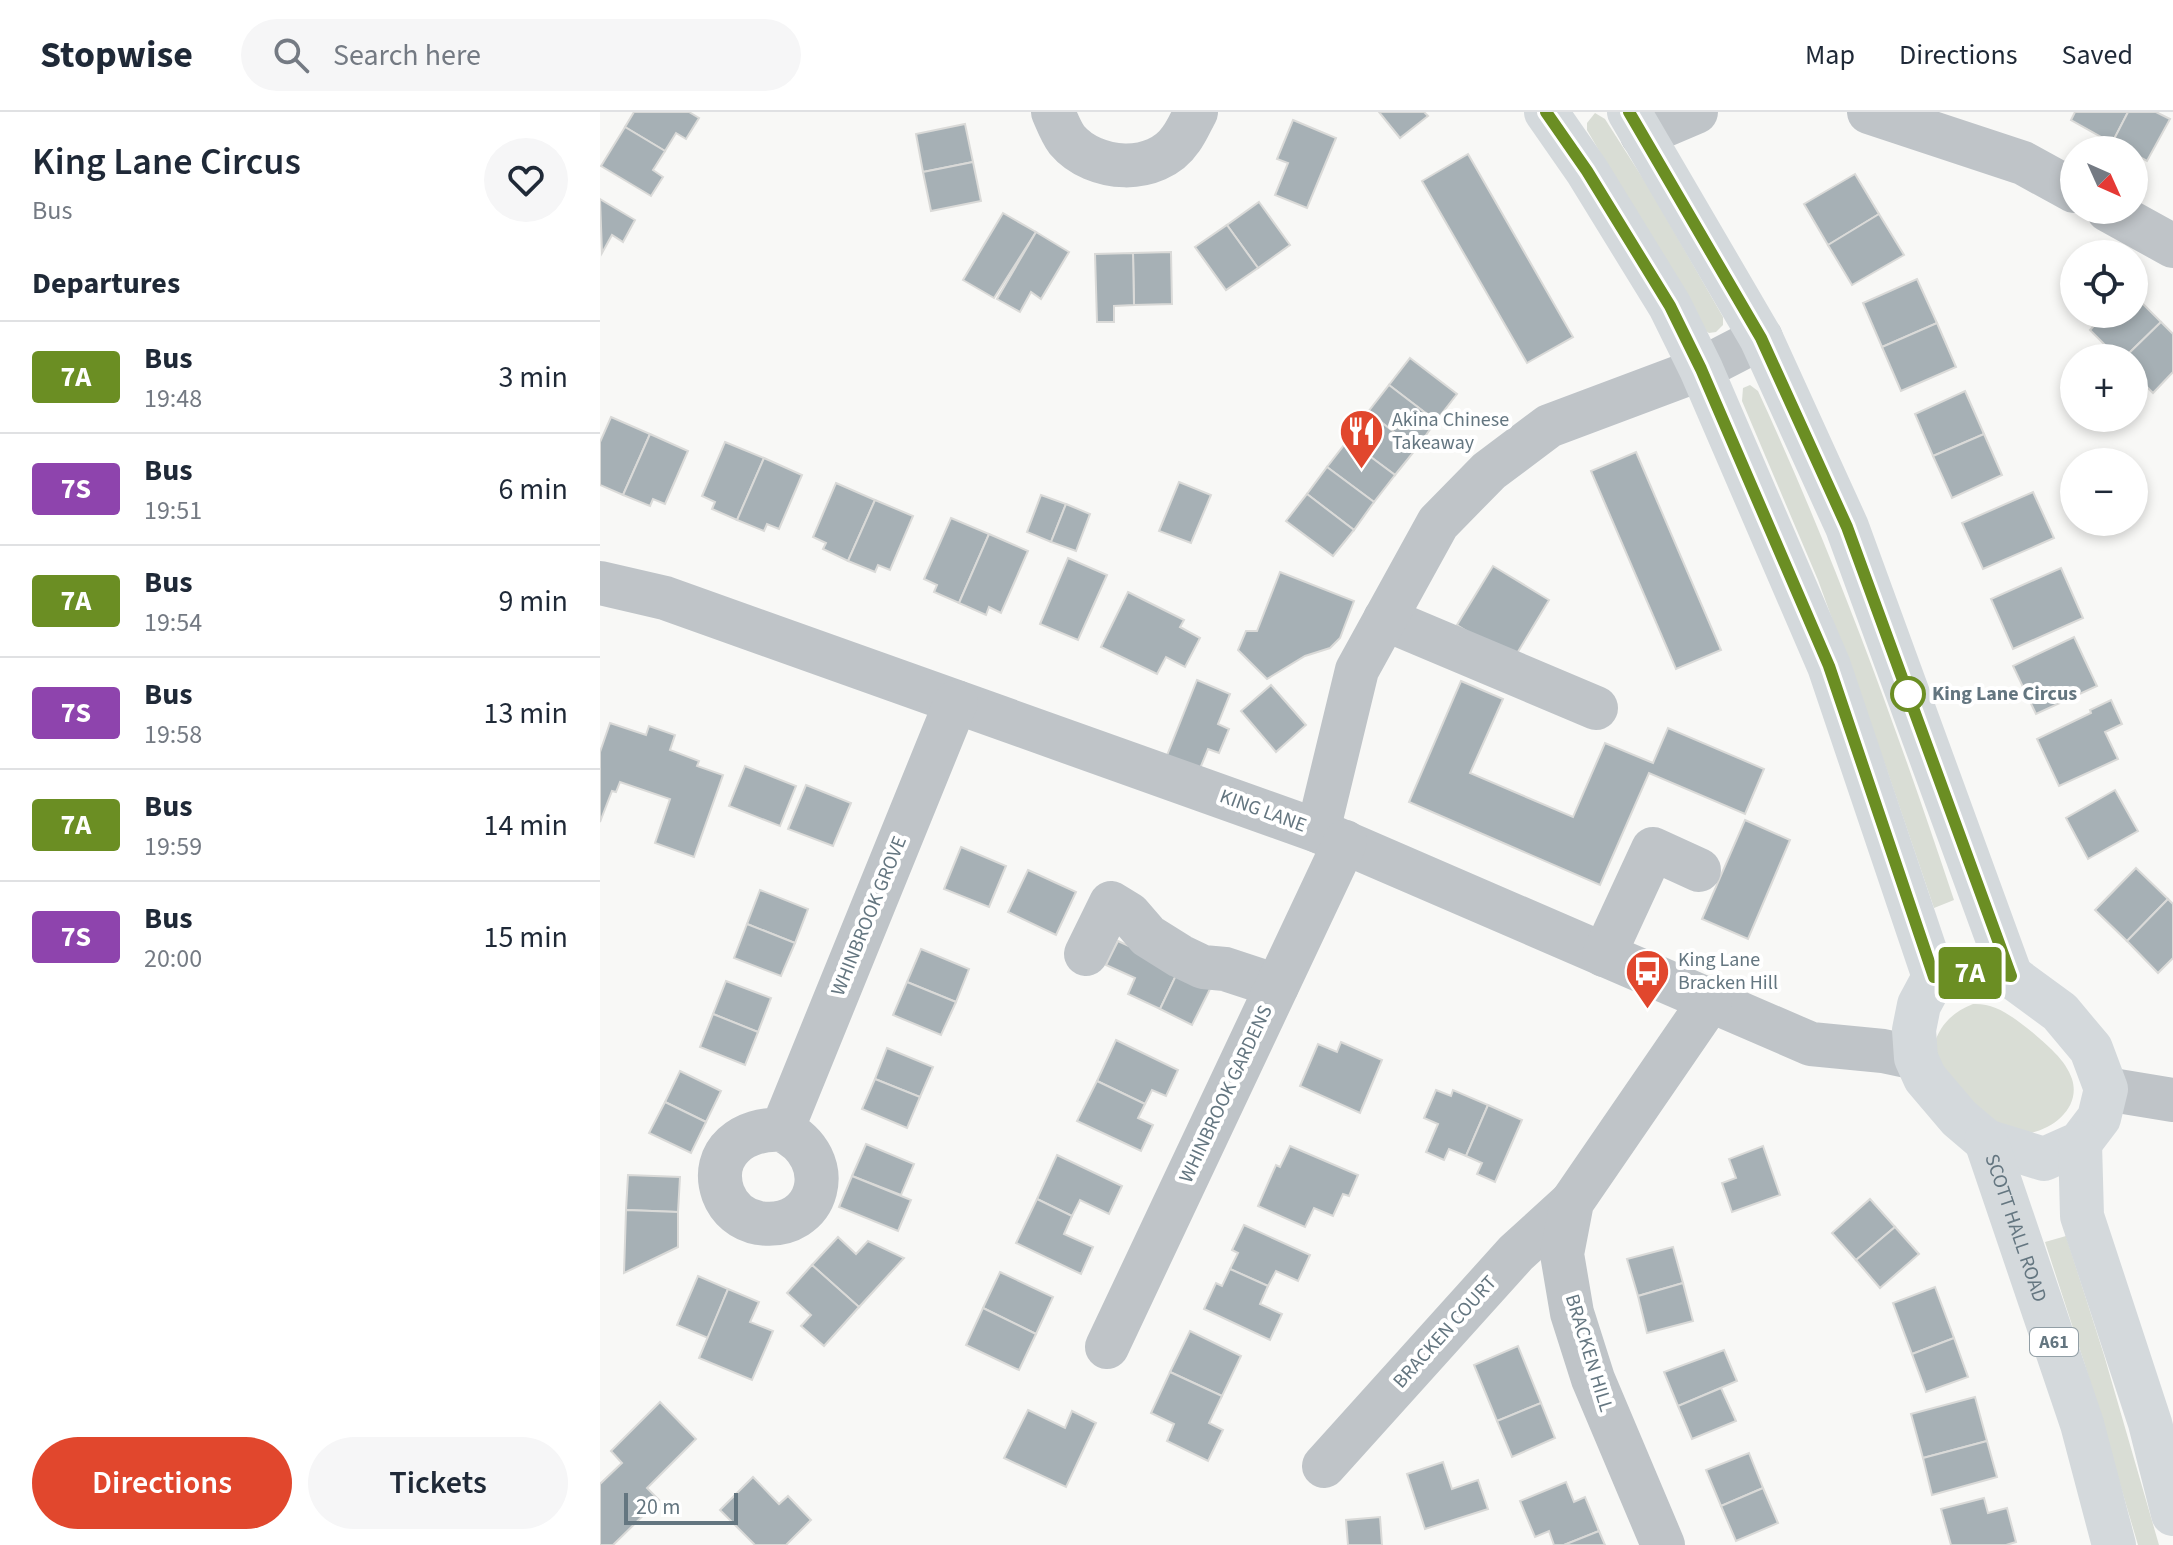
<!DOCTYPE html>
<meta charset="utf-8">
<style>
:root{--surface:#fff;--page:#f6f6f7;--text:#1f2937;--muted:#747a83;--line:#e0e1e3;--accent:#e1472d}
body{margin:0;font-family:"Source Sans 3",sans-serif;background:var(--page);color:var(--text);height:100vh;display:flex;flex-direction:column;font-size:30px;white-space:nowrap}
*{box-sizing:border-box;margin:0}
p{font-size:26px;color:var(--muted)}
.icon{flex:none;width:44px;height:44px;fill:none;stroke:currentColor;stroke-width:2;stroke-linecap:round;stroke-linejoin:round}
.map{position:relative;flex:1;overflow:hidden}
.drawer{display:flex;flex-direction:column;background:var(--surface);width:600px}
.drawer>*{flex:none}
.badge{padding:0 16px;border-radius:6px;font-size:28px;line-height:52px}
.needle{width:52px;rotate:135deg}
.buttons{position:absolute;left:1460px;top:24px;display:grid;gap:16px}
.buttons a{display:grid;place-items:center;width:88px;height:88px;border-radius:50%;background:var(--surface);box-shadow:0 4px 12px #0003;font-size:40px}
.scale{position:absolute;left:24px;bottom:20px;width:114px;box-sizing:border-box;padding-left:8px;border:4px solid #647680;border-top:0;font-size:22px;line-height:28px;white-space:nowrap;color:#647680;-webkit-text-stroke:6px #fff;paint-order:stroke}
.map>.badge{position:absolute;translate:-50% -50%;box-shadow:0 0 0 4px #fff}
h2{padding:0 32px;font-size:30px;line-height:72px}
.round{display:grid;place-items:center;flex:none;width:84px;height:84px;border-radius:42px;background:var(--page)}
.summary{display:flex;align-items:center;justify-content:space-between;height:136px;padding:0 32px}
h1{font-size:38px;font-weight:600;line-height:60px}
.button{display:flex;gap:16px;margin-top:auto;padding:16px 32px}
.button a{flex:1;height:92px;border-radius:48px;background:var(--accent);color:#fff;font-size:32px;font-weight:600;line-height:92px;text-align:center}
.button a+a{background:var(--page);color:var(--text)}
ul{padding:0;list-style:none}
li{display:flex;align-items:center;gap:24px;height:112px;padding:0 32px;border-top:2px solid var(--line)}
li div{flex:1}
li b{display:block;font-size:30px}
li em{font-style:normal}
li .badge{min-width:88px;font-weight:700;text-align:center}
header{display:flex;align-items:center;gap:48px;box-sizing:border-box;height:112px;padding:0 40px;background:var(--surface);border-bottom:2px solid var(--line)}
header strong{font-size:38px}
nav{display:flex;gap:44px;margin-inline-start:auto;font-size:28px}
.search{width:560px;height:72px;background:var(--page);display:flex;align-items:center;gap:20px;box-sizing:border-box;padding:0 28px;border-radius:44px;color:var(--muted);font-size:30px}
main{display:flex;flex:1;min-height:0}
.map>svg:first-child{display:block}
</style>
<header>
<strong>Stopwise</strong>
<div class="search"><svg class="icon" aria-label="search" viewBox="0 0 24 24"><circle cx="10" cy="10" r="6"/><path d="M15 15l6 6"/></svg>Search here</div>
<nav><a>Map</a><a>Directions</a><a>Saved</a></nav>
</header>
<main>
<section class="drawer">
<div class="summary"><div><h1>King Lane Circus</h1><p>Bus</p></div><a class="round"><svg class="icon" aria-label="heart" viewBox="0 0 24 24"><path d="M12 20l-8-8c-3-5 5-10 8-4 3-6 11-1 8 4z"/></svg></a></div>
<h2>Departures</h2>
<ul>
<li><span class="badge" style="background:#6b8e23;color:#fff">7A</span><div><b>Bus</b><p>19:48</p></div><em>3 min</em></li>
<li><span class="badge" style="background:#8e44ad;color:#fff">7S</span><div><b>Bus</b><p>19:51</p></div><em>6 min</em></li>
<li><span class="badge" style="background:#6b8e23;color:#fff">7A</span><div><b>Bus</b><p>19:54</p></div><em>9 min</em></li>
<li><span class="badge" style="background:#8e44ad;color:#fff">7S</span><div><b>Bus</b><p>19:58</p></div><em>13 min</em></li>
<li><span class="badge" style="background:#6b8e23;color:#fff">7A</span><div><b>Bus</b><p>19:59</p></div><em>14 min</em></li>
<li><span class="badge" style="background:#8e44ad;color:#fff">7S</span><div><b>Bus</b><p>20:00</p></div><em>15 min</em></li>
</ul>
<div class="button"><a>Directions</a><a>Tickets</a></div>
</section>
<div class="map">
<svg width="1573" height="1433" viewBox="0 0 1573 1433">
<rect width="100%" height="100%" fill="#f8f8f6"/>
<g fill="#d9ddd5">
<polygon points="995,1 1005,7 1049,76 1123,205 1123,213 1116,220 1109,221 1103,217 987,18 987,11"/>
<path d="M1150 273 1158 279C1235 446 1296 614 1354 788L1334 796 1288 661 1218 468 1142 289 1143 276Z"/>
<path d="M1373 892C1397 891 1414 906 1432 920 1446 932 1466 948 1472 967 1483 1001 1440 1028 1409 1021 1399 1018 1359 983 1353 974 1346 962 1340 948 1333 935 1340 913 1351 901 1373 892Z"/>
<polygon points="1466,1124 1504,1243 1559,1433 1538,1433 1485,1253 1445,1130"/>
</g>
<g fill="#a6b0b5" stroke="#dadad8" stroke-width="2">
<polygon points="34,0 89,0 99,6 86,27 76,21 65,39 25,15"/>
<polygon points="779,0 824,0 828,4 800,26"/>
<polygon points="1475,0 1528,0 1512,31 1471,8"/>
<polygon points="1528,0 1556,0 1570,7 1547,49 1534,42 1534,38 1526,38 1512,31"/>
<polygon points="693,8 736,26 707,96 675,83 688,51 677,47"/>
<polygon points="365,12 373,50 323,60 316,22"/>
<polygon points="25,15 65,39 53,58 63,65 51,84 1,54"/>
<polygon points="868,42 973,225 927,251 822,69"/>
<polygon points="373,50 381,89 331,99 323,60"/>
<polygon points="1255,62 1279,102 1228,133 1204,92"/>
<polygon points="0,87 35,108 23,130 12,123 2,141"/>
<polygon points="659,90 690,133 658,156 627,113"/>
<polygon points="403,101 436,120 394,186 363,168"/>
<polygon points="1279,102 1304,143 1252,173 1228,133"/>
<polygon points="627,113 658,156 626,178 595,135"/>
<polygon points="436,120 469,140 441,187 431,180 420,200 397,187"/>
<polygon points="571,140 572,192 534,193 533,141"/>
<polygon points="533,141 534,193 514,194 514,210 497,210 495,142"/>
<polygon points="1317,167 1337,211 1282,235 1263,191"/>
<polygon points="1534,183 1561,210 1524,246 1518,246 1490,218 1505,202 1534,202"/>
<polygon points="1561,210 1573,222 1573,260 1553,281 1534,262 1534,246 1524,246"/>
<polygon points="1337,211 1356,255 1301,279 1282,235"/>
<polygon points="810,246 857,282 836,309 789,273"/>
<polygon points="789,273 836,309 816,337 768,300"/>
<polygon points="1365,279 1384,322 1333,344 1315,302"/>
<polygon points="768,300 816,337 795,363 748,328"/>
<polygon points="11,305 50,322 23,383 0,373 0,330"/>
<polygon points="50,322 88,339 65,392 53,387 50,394 23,383"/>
<polygon points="1384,322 1402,363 1352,386 1333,344"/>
<polygon points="748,328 795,363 774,390 727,355"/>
<polygon points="125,330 164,346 137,408 112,397 115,390 102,384"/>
<polygon points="1036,340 1121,538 1076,557 991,359"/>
<polygon points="164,346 202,363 179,417 167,412 164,419 137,408"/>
<polygon points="727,355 774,390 754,418 707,382"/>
<polygon points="579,370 611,383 591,431 559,419"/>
<polygon points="236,371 275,388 248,449 223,437 226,431 213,425"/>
<polygon points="1433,380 1454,426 1383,457 1362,411"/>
<polygon points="707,382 754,418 733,444 686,409"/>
<polygon points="441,383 466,392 451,430 427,420"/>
<polygon points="275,388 313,404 290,458 278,453 275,460 248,449"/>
<polygon points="466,392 490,402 476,439 451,430"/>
<polygon points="351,406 389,422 359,491 334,480 337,473 324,467"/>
<polygon points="389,422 428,439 401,501 389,495 386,503 359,491"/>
<polygon points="468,446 507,463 478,528 440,512"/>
<polygon points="893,454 949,488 913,548 857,513"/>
<polygon points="1461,456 1483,506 1413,537 1391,487"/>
<polygon points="680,460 754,489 740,526 730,536 705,544 667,567 638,538 646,519 657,519"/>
<polygon points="528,480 584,508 580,515 600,526 585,555 566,545 557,562 501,535"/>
<polygon points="1474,525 1497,574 1436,602 1413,554"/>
<polygon points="597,568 630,582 618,612 629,617 619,641 608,637 599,659 566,646"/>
<polygon points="861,569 903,587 870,661 973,705 1005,631 1053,651 1068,616 1164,657 1145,702 1049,661 1000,773 809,690"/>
<polygon points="671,573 706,613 676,640 641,599"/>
<polygon points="1511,588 1522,612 1505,620 1518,647 1459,674 1437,627 1491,601 1490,598"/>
<polygon points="10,611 46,623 49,614 75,623 70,638 99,649 97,654 123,663 94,745 55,731 70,687 20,670 16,680 12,679 0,710 0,640"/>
<polygon points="145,654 196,674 180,714 129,694"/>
<polygon points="206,673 251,691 233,734 188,717"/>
<polygon points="1515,678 1538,719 1488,747 1466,706"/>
<polygon points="1145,708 1190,728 1148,827 1102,807"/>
<polygon points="361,735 406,754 389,795 344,777"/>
<polygon points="1536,756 1568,787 1527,829 1495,798"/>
<polygon points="428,758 476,780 456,823 408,800"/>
<polygon points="160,778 208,797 195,831 147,812"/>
<polygon points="1568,787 1573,792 1573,846 1558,861 1527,829"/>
<polygon points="147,812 195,831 181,864 134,846"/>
<polygon points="518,829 579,857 560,897 528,882 535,866 506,853"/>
<polygon points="321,837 369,857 356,890 307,870"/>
<polygon points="579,857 612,873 592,913 560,897"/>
<polygon points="126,869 171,886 158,920 113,902"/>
<polygon points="307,870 356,890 341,923 293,903"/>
<polygon points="113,902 158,920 145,953 100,935"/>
<polygon points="516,928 578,958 566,984 552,978 545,992 497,969"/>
<polygon points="741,930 782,948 760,1001 700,974 718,932 737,940"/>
<polygon points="287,936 333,955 320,985 275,967"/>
<polygon points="80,959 121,979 106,1010 65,990"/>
<polygon points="275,967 320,985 307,1016 262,997"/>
<polygon points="497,969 545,992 538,1006 553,1013 541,1039 477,1009"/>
<polygon points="836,978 851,984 853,978 888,993 866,1044 849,1037 844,1048 826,1040 838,1012 824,1006"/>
<polygon points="65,990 106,1010 91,1041 49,1021"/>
<polygon points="888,993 922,1008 895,1070 877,1062 882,1051 866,1044"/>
<polygon points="266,1032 314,1052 301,1083 252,1064"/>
<polygon points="690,1034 758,1063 749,1084 743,1082 733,1104 714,1096 705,1115 658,1094 676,1053 680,1055"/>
<polygon points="1163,1034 1180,1083 1132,1100 1122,1071 1136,1066 1129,1047"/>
<polygon points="457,1043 522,1074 509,1102 480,1088 472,1104 437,1087"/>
<polygon points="28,1063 80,1065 78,1100 26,1098"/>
<polygon points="252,1064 311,1088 298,1119 239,1095"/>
<polygon points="437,1087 472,1104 464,1122 493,1135 481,1162 416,1131"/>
<polygon points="1270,1087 1295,1115 1256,1148 1232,1121"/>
<polygon points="26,1098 78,1100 78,1135 24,1161"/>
<polygon points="644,1113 710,1143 698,1169 676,1159 668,1174 630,1157 638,1141 632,1138"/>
<polygon points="1295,1115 1319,1142 1280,1176 1256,1148"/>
<polygon points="238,1125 256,1142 268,1129 304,1146 259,1195 212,1153"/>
<polygon points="1073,1135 1083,1171 1038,1184 1027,1147"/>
<polygon points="212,1153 259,1195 224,1234 201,1214 211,1203 187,1181"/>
<polygon points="630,1157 668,1174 660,1192 682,1202 670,1228 604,1197 616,1171 622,1174"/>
<polygon points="400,1160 453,1185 436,1222 383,1196"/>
<polygon points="98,1164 128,1177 108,1226 77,1213"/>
<polygon points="1083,1171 1093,1209 1047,1221 1038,1184"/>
<polygon points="1335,1175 1354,1226 1312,1242 1293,1191"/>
<polygon points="128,1177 159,1190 150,1210 173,1219 152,1268 99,1246"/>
<polygon points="383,1196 436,1222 419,1258 366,1233"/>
<polygon points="590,1219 641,1244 622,1284 570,1260"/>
<polygon points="1354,1226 1368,1265 1326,1280 1312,1242"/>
<polygon points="918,1234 941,1291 897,1309 874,1253"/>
<polygon points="1124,1238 1137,1269 1078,1294 1064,1260"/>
<polygon points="570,1260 622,1284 609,1311 623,1318 608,1349 567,1329 574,1312 551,1301"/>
<polygon points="1121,1276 1136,1309 1092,1327 1078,1294"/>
<polygon points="1375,1285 1387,1329 1323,1346 1311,1302"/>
<polygon points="60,1290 96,1327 47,1376 59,1388 13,1433 0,1433 0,1372 22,1351 11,1339"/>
<polygon points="941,1291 955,1326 912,1345 897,1309"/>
<polygon points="428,1298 465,1316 472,1299 496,1311 466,1375 404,1346"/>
<polygon points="1387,1329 1397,1365 1332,1383 1323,1346"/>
<polygon points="1149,1341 1163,1376 1121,1394 1106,1358"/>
<polygon points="843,1350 852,1377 878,1368 888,1397 825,1417 807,1362"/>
<polygon points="153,1365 179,1392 188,1384 211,1408 186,1433 155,1433 120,1398"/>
<polygon points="966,1370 974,1390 985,1385 999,1419 964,1433 954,1433 949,1419 935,1425 920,1389"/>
<polygon points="1163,1376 1178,1411 1136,1429 1121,1394"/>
<polygon points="1384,1386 1388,1401 1407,1396 1416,1430 1406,1433 1351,1433 1341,1397"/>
<polygon points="780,1405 782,1433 748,1433 746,1408"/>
<polygon points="999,1419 1005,1433 964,1433"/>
</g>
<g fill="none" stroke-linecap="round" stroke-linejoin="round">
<g stroke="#bfc4c8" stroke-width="44">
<path d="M453 0C457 9 461 20 467 28 494 60 556 64 581 27 587 19 591 9 596 0"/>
<polyline points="1269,0 1423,51 1474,79"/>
<polyline points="1042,23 1096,0"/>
<polyline points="1508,98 1573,134"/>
<polyline points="0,471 65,486 718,719 1211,932 1283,939 1316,946"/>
<polyline points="785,507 996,596"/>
<polyline points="718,719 757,558 838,411 889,359 949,314 1101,257 1161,226"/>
<polyline points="486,842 511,791 529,802 548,824 580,844 603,855 625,857 677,874"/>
<polyline points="1004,843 1053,737 1099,758"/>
<polyline points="1506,977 1573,988"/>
<path d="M182 1018C240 1046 220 1120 159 1111 142 1108 129 1097 123 1081 109 1040 145 1015 182 1018L356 590"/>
<polyline points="507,1235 745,730"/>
<polyline points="724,1354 916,1141 972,1090"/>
<polyline points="1063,1433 993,1267 972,1201 962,1142 972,1090 1110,889"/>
</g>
<g stroke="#d4d9dc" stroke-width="44">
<polyline points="946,0 987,59 1070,194 1101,257 1229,554 1334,865"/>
<polyline points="1029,0 1161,226 1247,415 1411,864"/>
<polygon points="1376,860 1411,864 1460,900 1491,937 1506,977 1499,1006 1480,1031 1444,1047 1386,1029 1359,1006 1325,966 1316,946 1314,918 1319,893 1334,865"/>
<path id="s1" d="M1386 1029 1482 1312 1514 1433"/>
<polyline points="1480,1031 1482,1104 1550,1311 1573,1402"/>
</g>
</g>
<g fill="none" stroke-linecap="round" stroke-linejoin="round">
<defs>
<polyline id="line" points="946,0 987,59 1070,194 1101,257 1229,554 1334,865 1376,860 1411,864 1247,415 1161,226 1029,0"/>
</defs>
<use href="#line" stroke="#fff" stroke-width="18"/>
<use href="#line" stroke="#6b8e23" stroke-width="12"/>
</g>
<defs>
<symbol id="restaurant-pin" viewBox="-11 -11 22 30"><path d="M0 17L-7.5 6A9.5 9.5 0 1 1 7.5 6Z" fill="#e1472d" stroke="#fff"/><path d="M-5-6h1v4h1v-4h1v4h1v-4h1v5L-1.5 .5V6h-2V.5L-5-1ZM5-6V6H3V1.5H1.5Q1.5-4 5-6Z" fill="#fff"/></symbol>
<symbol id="bus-pin" viewBox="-11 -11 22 30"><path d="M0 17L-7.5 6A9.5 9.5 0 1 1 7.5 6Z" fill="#e1472d" stroke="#fff"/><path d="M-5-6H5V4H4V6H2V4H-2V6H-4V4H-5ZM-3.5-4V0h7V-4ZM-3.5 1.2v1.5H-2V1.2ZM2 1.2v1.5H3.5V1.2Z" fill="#fff"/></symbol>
</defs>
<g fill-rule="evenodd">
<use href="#restaurant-pin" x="736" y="294" width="51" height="69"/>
<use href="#bus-pin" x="1022" y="834" width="51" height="69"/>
</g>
<circle fill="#fff" stroke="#6b8e23" stroke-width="4" cx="1308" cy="582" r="16"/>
<g text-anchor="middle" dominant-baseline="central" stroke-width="8" stroke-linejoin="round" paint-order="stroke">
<rect fill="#fff" stroke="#929fa6" stroke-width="2" x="1430" y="1216" width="48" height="28" rx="6"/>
<g font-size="18" font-weight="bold" fill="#647680">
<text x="1454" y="1230">A61</text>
</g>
<g font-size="20" fill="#647680" stroke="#fff" text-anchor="start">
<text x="792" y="308">Akina Chinese<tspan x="792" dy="23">Takeaway</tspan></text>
<text x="1078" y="848">King Lane<tspan x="1078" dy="23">Bracken Hill</tspan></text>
</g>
<g font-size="20" font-weight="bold" fill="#647680" stroke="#fff" text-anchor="start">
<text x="1332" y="582">King Lane Circus</text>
</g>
<g font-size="20" fill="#647680" stroke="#fff">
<text transform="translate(663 699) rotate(20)">KING LANE</text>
<text transform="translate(269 804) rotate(-68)">WHINBROOK GROVE</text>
<text transform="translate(626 982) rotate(-65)">WHINBROOK GARDENS</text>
<text stroke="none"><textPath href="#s1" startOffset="92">SCOTT HALL ROAD</textPath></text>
<text transform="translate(845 1220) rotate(-48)">BRACKEN COURT</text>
<text transform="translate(989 1241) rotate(73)">BRACKEN HILL</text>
</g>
</g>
</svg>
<div class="buttons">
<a><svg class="needle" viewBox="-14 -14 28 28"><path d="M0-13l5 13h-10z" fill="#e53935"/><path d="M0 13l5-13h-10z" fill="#747a83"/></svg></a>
<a><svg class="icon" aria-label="locate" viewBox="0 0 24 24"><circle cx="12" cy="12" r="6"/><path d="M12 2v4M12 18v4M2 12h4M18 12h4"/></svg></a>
<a>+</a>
<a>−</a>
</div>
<div class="scale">20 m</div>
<b class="badge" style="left:1370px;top:861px;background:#6b8e23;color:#fff">7A</b>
</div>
</main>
